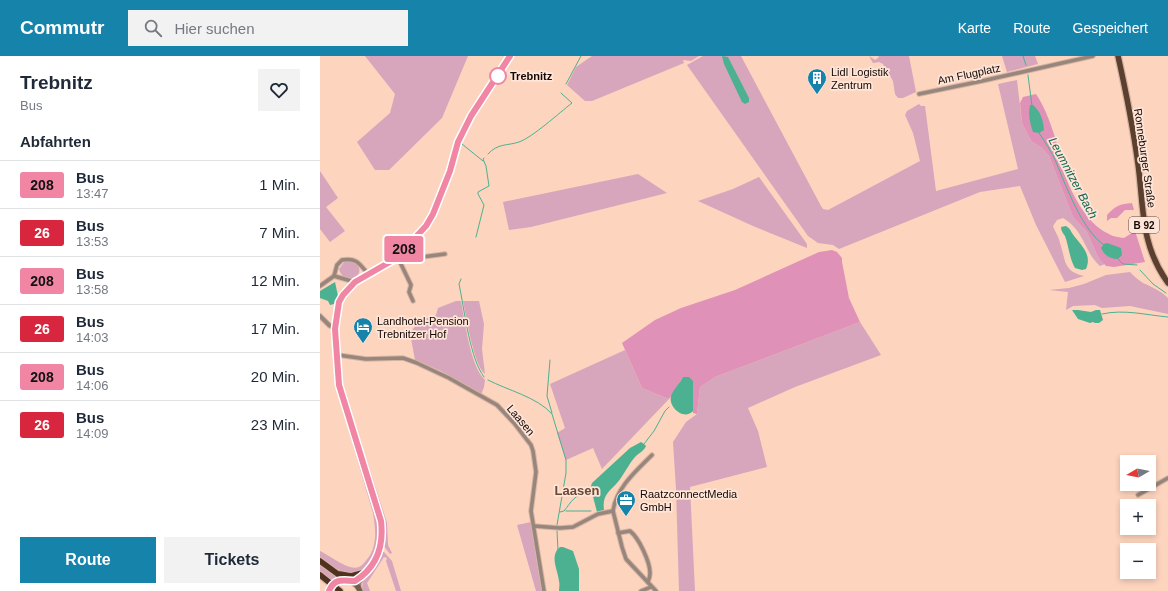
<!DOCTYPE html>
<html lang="de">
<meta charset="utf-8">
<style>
:root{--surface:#fff;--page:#f2f2f3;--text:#1f2937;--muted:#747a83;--line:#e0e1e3;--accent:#1683ab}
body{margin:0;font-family:Helvetica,sans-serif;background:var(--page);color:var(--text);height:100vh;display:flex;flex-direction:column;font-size:15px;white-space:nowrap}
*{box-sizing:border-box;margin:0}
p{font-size:13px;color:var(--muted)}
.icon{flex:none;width:22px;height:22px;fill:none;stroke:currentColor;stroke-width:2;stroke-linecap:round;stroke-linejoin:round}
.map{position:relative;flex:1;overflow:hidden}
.side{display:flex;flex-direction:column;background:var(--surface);width:320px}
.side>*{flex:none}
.badge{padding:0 8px;border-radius:3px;font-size:14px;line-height:26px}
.needle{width:26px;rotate:260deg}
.controls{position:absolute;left:800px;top:399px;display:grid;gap:8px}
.controls a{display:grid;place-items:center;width:36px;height:36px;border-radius:0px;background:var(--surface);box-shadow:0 2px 6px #0003;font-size:20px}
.map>.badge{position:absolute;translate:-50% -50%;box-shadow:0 0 0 2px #fff}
h2{padding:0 20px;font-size:15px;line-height:36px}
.round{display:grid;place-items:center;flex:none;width:42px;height:42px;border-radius:0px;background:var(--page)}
.summary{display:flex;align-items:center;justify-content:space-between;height:68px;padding:0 20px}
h1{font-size:19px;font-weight:700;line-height:30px}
.primary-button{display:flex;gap:8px;margin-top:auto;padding:8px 20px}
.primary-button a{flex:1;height:46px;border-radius:0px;background:var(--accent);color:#fff;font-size:16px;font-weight:700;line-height:46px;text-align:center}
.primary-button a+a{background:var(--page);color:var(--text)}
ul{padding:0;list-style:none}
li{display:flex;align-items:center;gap:12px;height:48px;padding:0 20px;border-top:1px solid var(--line)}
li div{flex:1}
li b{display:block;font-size:15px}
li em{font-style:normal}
li .badge{min-width:44px;font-weight:700;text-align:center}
header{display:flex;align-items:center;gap:24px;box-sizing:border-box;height:56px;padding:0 20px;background:var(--accent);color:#fff}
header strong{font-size:19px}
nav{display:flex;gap:22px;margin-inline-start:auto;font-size:14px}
.search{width:280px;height:36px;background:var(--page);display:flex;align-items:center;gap:10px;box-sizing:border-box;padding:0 14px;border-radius:0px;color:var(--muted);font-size:15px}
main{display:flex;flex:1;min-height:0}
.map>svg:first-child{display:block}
</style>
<header>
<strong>Commutr</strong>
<div class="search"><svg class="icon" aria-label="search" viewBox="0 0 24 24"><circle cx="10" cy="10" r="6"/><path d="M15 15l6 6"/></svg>Hier suchen</div>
<nav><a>Karte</a><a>Route</a><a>Gespeichert</a></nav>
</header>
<main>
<section class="side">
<div class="summary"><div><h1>Trebnitz</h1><p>Bus</p></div><a class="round"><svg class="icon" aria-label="heart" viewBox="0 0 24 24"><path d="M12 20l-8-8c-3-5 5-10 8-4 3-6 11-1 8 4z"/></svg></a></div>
<h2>Abfahrten</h2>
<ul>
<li><span class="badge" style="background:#f086a3;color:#111">208</span><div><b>Bus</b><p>13:47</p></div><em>1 Min.</em></li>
<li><span class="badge" style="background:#d7263d;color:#fff">26</span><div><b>Bus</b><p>13:53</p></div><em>7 Min.</em></li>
<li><span class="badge" style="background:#f086a3;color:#111">208</span><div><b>Bus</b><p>13:58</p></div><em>12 Min.</em></li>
<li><span class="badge" style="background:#d7263d;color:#fff">26</span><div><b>Bus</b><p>14:03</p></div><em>17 Min.</em></li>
<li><span class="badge" style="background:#f086a3;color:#111">208</span><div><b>Bus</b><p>14:06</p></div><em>20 Min.</em></li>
<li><span class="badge" style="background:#d7263d;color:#fff">26</span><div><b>Bus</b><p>14:09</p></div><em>23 Min.</em></li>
</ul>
<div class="primary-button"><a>Route</a><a>Tickets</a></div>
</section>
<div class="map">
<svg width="848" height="535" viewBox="0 0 848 535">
<rect width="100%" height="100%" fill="#fdd4be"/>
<g fill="#d7a5bc">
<polygon points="45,0 148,0 122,62 69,114 55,114 37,86 70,57 75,38"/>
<polygon points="272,0 379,0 371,5 363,4 364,7 272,45 265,45 247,29 256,11"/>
<path d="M383 0H421L501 150 503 153 508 154 600 105 593 77 585 59 587 55 599 48 601 50H605L616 135 698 113 678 28 697 24 702 67 711 85 722 92 729 100 753 161 767 176 778 201 785 208 780 210C764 196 765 175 743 162L737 164 733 170C735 176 739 181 740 187 746 205 743 215 764 220L745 226 716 169 700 130 660 136 519 193 513 189 498 187 488 180 367 9Z"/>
<polygon points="549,0 555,4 558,2 559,0 589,0 596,36 583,42 578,42 575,38 573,25 563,8 559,6 553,7"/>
<polygon points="682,0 715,0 718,8 687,16"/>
<polygon points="0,115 18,142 6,151 25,175 10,186 0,173"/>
<polygon points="318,118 347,137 211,171 189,174 183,146"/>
<polygon points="439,121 487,188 487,192 433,170 378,145 413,133"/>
<path d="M25 205H34C51 220 23 231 19 213Z"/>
<path d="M810 216C814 220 818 224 823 227 832 231 841 235 848 242V258L810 250 782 252 775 249 753 250 746 254 748 236 729 234 749 232 764 228 786 219Z"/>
<path d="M136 245H141C145 265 150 310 165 324L164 331 161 339 121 315 95 304 90 277 99 265 116 259 118 252Z"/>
<path d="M143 245H159L164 268 162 293 165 318C154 310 146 260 143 245Z"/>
<polygon points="540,266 561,299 475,331 428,352 438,375 447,411 370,431 375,535 359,535 356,433 353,386 366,366 377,358 380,331 395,321"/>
<polygon points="305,294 322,332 349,343 282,413 273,392 246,404 237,377 245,372 230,328"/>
<path d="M19 341 59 472C60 490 48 526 24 516 15 513 7 506 0 501V495C10 500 20 508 30 511 36 513 41 511 44 507 58 493 56 475 53 457Z"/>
<polygon points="30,352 67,467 68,489 72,497 70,498 63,489 64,482 63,465 28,354"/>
<polygon points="211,466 217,507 222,535 216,535 197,469"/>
<polygon points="61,496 64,496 72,505 81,535 76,535 66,505 67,502 64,501 47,527 50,535 43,535 42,533 43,525"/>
<polygon points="0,508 19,522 13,525 0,515"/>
</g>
<g fill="#e091b7">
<path d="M716 38C726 53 732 71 737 88 739 96 740 105 742 112 751 136 765 167 789 178 793 181 799 181 804 182L815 175 825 206 794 211 786 210 778 201 767 176 753 161 729 100 722 92 711 85 702 67 700 47 703 41Z"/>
<path d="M812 147 814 154H805L797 162H791L787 165V159C795 150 800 148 812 147Z"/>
<polygon points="512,194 517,196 522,202 522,206 529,242 540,266 395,321 380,331 377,358 373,357 373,325 363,321 349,343 322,332 302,287 335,264 361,252 415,234 499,196"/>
</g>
<g fill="#4bb191">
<polygon points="402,0 408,1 429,42 429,46 425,48 422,46 404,8"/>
<path d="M710 49H713C721 56 723 64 724 74L719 77 713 76C710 67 708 59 710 49Z"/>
<path d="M746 170C749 172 750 173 752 177 759 188 773 197 766 213L762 214 755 212C749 201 749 191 745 180 743 177 741 175 741 171Z"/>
<path d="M787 187 801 192 802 199 798 203C790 203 785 200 781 192L784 188Z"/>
<polygon points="15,226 18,240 14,248 10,249 8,245 0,242 0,235"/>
<polygon points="752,254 758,254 771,256 776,254 780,254 783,264 779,267 775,267 773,266 770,267 758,263"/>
<path d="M363 321H369L373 325V355C364 365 348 351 351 340 353 334 360 327 363 321Z"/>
<path d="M321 386 324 388 326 390C324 395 319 397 315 401 308 409 304 419 297 427 289 436 282 439 284 454L277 456 271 433V430L272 427 310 392Z"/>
<path d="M240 491H243L253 495 259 513V535H239C239 532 240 528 239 525 238 514 229 500 240 491Z"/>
</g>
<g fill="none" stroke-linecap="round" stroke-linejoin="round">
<g stroke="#4bb191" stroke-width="1">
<polyline points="703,0 706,9"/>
<polyline points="708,19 712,50"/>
<polyline points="246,28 261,0"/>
<path d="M719 77C725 86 732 96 736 106 746 130 762 174 784 189"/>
<polyline points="142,88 163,105"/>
<path d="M168 98C178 87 187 90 199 86 213 81 239 57 252 47L241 37"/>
<polyline points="156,181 164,149 158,138 158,136 169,130 166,110 163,103 164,102"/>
<polyline points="797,202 803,208 817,209"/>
<polyline points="820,214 833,228 846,237"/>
<path d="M141 223 139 228 140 233C145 258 150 302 164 321"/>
<path d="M782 258C804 253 826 259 848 261"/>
<polyline points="230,304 227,340 232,357"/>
<path d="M168 324C187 334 217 341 232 358L246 404V417L237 469"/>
<polyline points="324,388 334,375 345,355 349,351"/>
<polyline points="246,455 271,455"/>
<path d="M240 456 244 455C252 445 254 439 267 437"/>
<polyline points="237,475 238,494"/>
</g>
<defs>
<g id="minor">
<polyline points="599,38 662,25 773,0"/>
<polyline points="75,203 79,204 125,198"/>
<polyline points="79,204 91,229 89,236 93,245"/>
<path d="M14 220 17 209 22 204C37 202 39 207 48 218"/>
<polyline points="0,230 14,220 35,226"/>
<polyline points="18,299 46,303 83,302 97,307 129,322 177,349 194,367 211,389 213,395 216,416 211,455 224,535"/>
<polyline points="818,439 848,422"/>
<path d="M293 455C296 432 316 415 332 399"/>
<polyline points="214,470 240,472 253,471 278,458 293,455 302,491 306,503 336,535"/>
<path d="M298 477 310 475C319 482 330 506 330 517 330 521 329 523 328 526"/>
<polyline points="321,535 331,531"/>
</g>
<g id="tertiary">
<polyline points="0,260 9,269 15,273"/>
<polyline points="32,526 36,524 43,519"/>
<path d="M39 532V527C54 503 65 496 61 465L19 329 15 273 19 246 23 239 35 226 75 203 106 170 113 158 130 115 138 86 151 60 190 0"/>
</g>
<path id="secondary" d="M22 524C31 524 37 527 40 535"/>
<path id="primary" d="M798 0C806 36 813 71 818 108 824 152 820 188 848 227"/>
<g id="trunk">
<polyline points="0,505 26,524"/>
<polyline points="20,518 31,520 46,516"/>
<polyline points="0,519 20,535"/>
</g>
</defs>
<use href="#minor" stroke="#d8b3a0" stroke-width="5.5"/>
<use href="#tertiary" stroke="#d8b3a0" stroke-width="6"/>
<use href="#secondary" stroke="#d8b3a0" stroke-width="7"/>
<use href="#primary" stroke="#d8b3a0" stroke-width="8"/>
<use href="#trunk" stroke="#d8b3a0" stroke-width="8"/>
<use href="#minor" stroke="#97867d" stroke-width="3.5"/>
<use href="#tertiary" stroke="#97867d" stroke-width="4"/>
<use href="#secondary" stroke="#745c4f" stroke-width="5"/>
<use href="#primary" stroke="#5b3f2f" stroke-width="5.5"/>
<use href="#trunk" stroke="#503222" stroke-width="5.5"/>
<defs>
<polyline id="secondary-bridge" points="9,535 14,528 21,524"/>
</defs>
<use href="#secondary-bridge" stroke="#d8b3a0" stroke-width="7" stroke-linecap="butt"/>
<use href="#secondary-bridge" stroke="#745c4f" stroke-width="5"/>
</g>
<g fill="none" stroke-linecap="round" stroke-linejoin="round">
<defs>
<path id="line" d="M9 535C15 521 23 525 35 525 57 511 64 490 61 465L19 329 15 273 19 246 23 239 35 226 75 203 106 170 113 158 130 115 138 86 151 60 190 0"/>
</defs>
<use href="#line" stroke="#fff" stroke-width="9"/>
<use href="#line" stroke="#f086a3" stroke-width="6"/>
</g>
<defs>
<symbol id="building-pin" viewBox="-11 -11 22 30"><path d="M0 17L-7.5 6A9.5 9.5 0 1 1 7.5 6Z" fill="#1683ab" stroke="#ffe5d8"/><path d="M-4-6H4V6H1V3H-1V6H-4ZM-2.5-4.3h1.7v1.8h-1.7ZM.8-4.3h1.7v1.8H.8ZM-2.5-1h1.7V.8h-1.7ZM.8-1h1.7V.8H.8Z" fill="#fff"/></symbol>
<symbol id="hotel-pin" viewBox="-11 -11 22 30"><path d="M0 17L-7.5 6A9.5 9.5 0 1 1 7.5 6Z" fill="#1683ab" stroke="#ffe5d8"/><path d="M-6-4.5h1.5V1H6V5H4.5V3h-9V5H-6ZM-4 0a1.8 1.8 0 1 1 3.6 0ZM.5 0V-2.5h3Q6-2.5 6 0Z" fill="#fff"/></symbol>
<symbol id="office-pin" viewBox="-11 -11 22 30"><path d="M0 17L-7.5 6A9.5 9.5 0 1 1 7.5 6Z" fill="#1683ab" stroke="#ffe5d8"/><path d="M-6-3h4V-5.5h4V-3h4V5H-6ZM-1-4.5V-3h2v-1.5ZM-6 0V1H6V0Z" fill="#fff"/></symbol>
</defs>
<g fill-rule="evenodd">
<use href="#building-pin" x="486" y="11" width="22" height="30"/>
<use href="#hotel-pin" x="32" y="260" width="22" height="30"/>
<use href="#office-pin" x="295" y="433" width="22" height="30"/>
</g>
<circle fill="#fff" stroke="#f086a3" stroke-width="2" cx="178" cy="20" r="8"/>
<g text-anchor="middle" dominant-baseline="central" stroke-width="3.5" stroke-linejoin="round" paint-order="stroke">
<rect fill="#ffe5d8" stroke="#5b4a43" stroke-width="1" x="809" y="161" width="30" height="16" rx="3"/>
<g font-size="10" font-weight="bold" fill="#150803">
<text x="824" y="169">B 92</text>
</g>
<g font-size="11" fill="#150803" stroke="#ffe5d8" text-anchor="start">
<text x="511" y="16">Lidl Logistik<tspan x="511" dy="13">Zentrum</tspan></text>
<text x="57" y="265">Landhotel-Pension<tspan x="57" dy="13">Trebnitzer Hof</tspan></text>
<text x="320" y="438">RaatzconnectMedia<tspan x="320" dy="13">GmbH</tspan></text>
</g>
<g font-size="11" fill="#150803" stroke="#ffe5d8">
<text transform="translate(649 18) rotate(-12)">Am Flugplatz</text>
<text transform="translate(825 102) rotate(82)">Ronneburger Straße</text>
<text transform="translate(201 364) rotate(50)">Laasen</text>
</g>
<g font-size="11" font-weight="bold" fill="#150803" stroke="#ffe5d8" text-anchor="start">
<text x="190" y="20">Trebnitz</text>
</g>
<g font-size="12" font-style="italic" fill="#15644e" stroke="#ffe5d8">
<text transform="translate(753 122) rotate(62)">Leumnitzer Bach</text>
</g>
<g font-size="13" font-weight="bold" fill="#6b4936" stroke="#ffe5d8">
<text x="257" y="434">Laasen</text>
</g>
</g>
</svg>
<div class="controls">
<a><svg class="needle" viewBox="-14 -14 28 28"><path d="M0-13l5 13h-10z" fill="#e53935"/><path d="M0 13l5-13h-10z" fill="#747a83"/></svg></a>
<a>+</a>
<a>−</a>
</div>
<b class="badge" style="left:84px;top:193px;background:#f086a3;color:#111">208</b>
</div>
</main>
